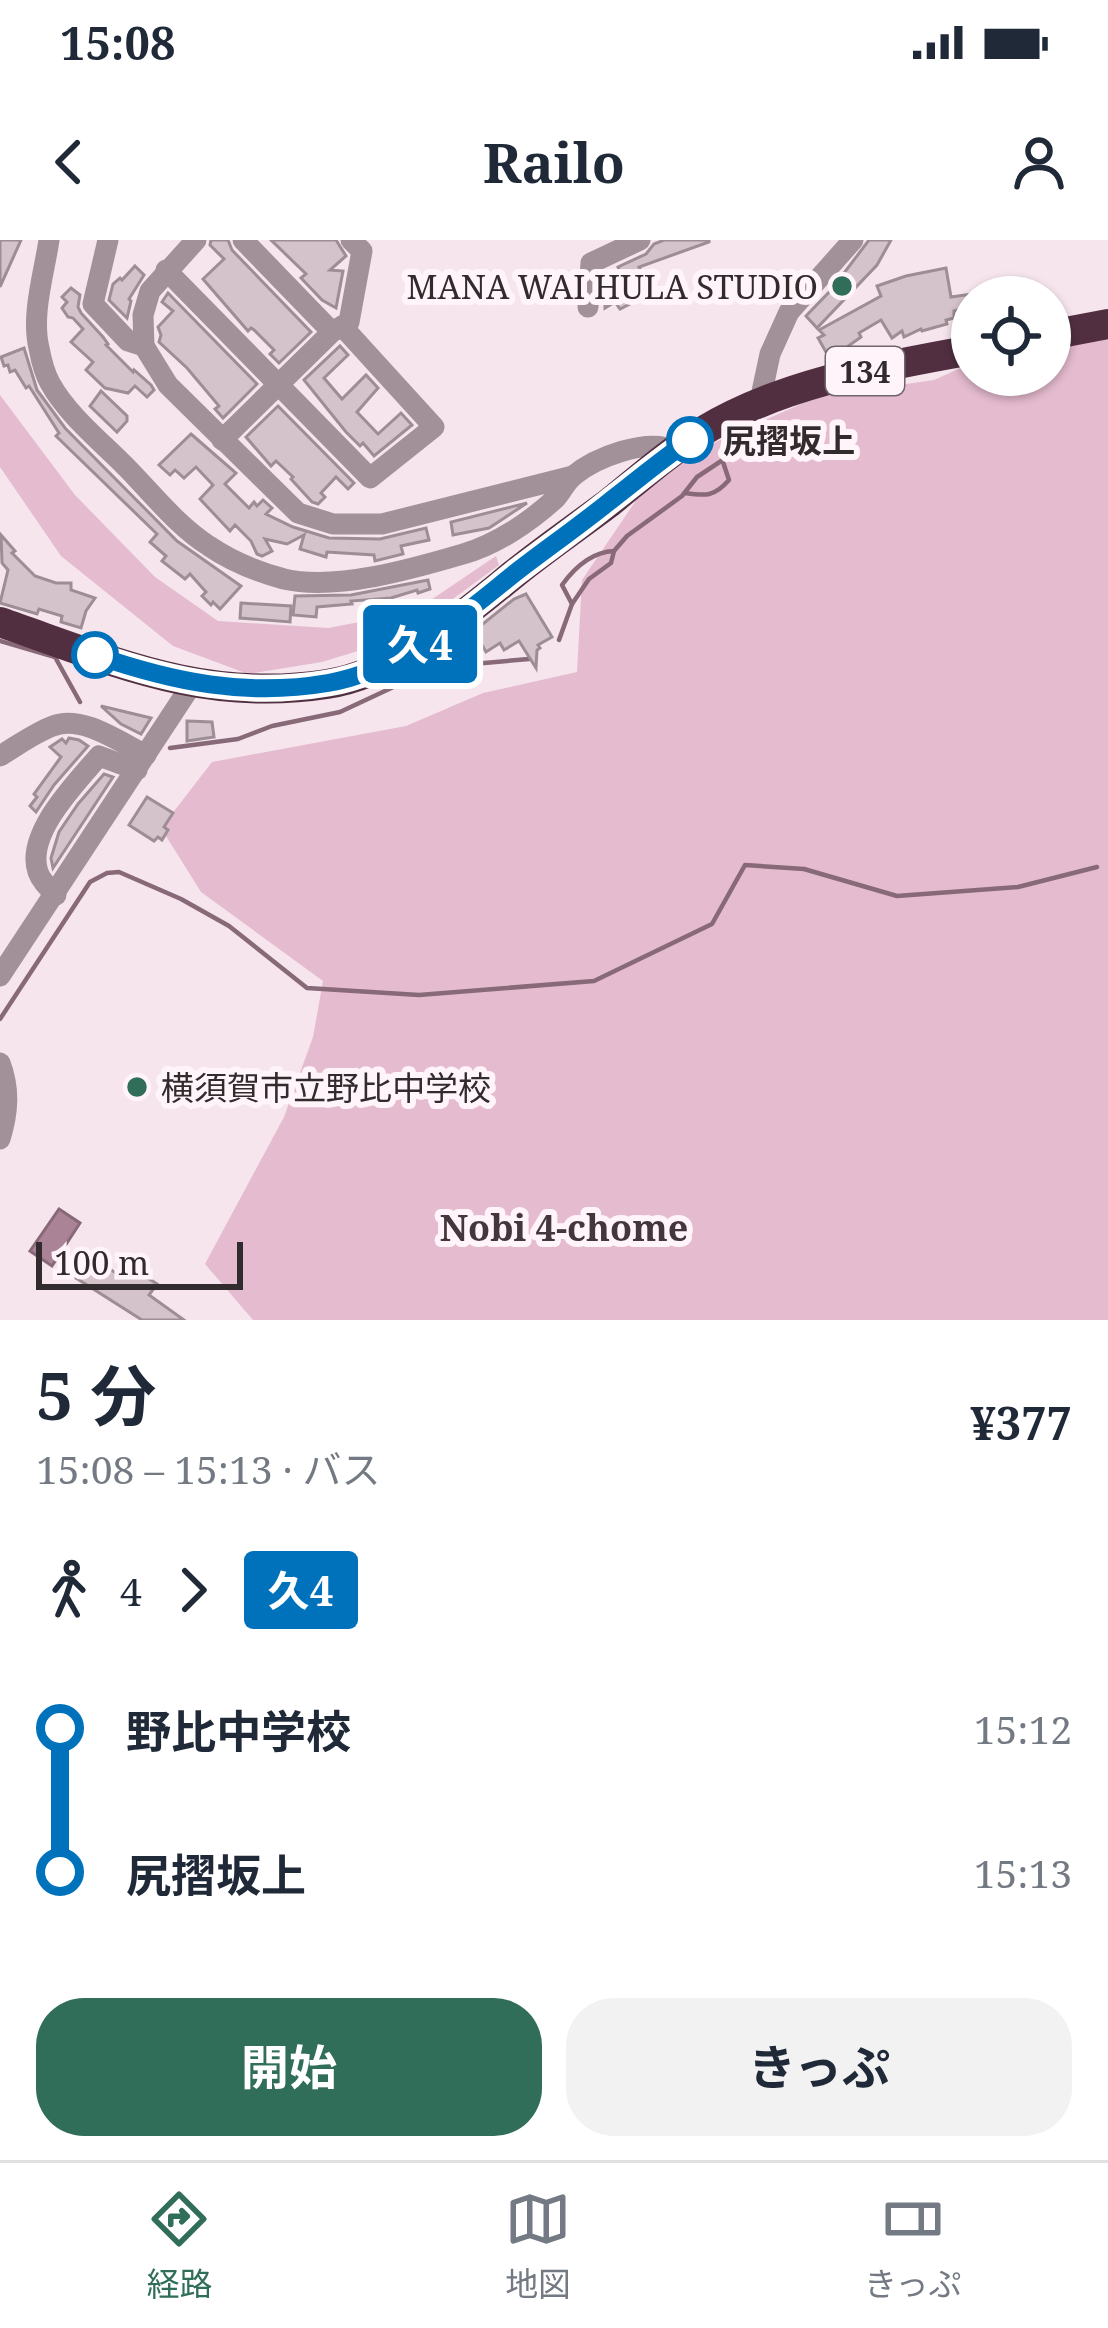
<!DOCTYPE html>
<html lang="ja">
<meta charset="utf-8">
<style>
:root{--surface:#fff;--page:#f2f2f3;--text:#1f2937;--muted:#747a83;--line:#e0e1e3;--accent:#316e59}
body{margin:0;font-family:"Noto Serif","Noto Sans JP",serif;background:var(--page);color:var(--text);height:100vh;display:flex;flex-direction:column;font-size:45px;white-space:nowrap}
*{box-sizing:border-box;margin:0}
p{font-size:39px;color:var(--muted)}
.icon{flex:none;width:66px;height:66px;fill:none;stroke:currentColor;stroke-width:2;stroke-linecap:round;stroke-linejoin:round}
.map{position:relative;height:1080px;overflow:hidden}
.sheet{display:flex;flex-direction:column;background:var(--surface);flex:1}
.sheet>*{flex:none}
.badge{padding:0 24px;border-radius:9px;font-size:42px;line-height:78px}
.buttons{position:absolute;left:951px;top:36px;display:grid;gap:24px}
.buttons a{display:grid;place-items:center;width:120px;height:120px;border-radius:50%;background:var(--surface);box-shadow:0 3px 9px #0004;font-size:60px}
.scale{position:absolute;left:36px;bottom:30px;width:207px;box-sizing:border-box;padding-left:12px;border:6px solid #322b2e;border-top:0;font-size:33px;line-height:42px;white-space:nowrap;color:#322b2e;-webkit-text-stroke:9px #fff4f9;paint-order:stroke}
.map>.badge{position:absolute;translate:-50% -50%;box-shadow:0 0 0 6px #fff}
.legs{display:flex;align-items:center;gap:18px;height:132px;padding:0 36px;font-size:39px}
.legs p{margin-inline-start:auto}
.summary{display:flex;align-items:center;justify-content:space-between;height:204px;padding:0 36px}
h1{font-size:66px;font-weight:700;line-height:90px}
.primary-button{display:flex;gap:24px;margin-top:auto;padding:24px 36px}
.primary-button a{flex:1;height:138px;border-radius:48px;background:var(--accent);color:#fff;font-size:48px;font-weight:700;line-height:138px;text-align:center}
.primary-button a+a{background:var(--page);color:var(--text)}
ul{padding:0 36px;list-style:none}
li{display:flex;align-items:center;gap:42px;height:144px;font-size:45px}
li i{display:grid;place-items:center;width:18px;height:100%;margin:0 15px;background:currentColor}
li i::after{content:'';width:30px;height:30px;margin:-15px;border:9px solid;border-radius:50%;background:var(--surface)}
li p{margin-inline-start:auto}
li:first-child i{background:linear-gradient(#0000 50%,currentColor 0)}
li:last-child i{background:linear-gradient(currentColor 50%,#0000 0)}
.status{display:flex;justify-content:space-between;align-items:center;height:84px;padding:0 60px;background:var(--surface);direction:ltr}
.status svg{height:33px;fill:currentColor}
header{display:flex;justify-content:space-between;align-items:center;height:156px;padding:0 36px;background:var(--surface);font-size:54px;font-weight:700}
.tabs{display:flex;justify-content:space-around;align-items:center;height:168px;border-top:3px solid var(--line);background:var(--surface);font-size:33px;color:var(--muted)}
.tabs a{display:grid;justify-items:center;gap:6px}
.tabs .on{color:var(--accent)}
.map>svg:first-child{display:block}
</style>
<div class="status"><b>15:08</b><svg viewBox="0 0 49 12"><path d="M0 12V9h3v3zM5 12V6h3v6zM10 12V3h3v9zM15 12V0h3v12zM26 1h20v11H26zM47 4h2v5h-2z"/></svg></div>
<header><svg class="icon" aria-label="back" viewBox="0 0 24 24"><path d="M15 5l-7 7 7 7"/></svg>Railo<svg class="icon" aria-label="person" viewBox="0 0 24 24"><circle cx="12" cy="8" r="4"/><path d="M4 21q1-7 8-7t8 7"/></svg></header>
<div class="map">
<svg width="1108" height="1080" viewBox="0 0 1108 1080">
<rect width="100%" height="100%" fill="#f6e5ed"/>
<g fill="#e5bbcf">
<polygon points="1108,95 1108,1080 253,1080 205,1024 284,877 313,797 323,741 201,652 161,588 212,522 406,486 483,453 577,432 582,340 637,259 686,215 817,157 934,140 972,123 972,135 1050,135 1050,105"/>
<polygon points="0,155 75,255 155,337 218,381 328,388 413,372 496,316 499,325 400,398 322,422 248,434 173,406 61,316 0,227"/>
</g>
<polygon fill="#ab8396" stroke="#876977" stroke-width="3" points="59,969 80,983 52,1026 30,1011"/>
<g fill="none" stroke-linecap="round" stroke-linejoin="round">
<g stroke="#876977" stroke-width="4.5">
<path d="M685 253C706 256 714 257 729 240L723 222"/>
<polyline points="572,364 589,339 611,323 614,311"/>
<path d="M559 400 572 364 562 345C575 327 592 312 614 311L627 296 682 256 697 237 768 190"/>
<polyline points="0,401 55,417 80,462"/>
<polyline points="170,508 238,499 272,486 340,472 402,443 450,426 529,419"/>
<polyline points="0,779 90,642 107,633 119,632 181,659 229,686 307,748 419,755 594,741 712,684 745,625 804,629 897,656 1018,647 1097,627"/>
</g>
</g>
<g fill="#d4c3ca" stroke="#9d8d94" stroke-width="3">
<polygon points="0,0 21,0 0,47"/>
<polygon points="211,0 228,0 232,10 311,92 279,123 270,114 274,110 254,90 251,88 248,91 203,39 224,19 210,5"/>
<polygon points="271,0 336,0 346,16 330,30 343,31 336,68 322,60 301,38 306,34"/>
<polygon points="664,0 709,0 709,2 639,27 643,35 620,44 632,63 620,69 615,62 605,68 605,40 619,30 618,27 646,14 654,4"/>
<polygon points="869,0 891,0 877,25 817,88 806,76 832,49"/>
<polygon points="135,26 144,35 129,59 131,61 127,78 109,60 113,44 120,38 122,40"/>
<polygon points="946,28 951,57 972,54 972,66 954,71 954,78 946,80 947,84 922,91 921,89 904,97 902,91 892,98 881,80 859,93 861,97 830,119 818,98 824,95 819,90 881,56 877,46 906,36"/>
<polygon points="71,48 80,55 78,67 81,73 103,97 108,104 106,105 133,132 134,130 151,145 154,150 147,157 135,146 128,153 105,148 86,130 93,122 71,102 83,89 73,78 68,77 62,68 67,62 62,57"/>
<polygon points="168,53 257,144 223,178 215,169 219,166 187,128 159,102 161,95 158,87 173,71 162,62"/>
<polygon points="340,106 348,115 324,138 342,159 366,135 378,148 357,172 378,194 401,173 412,185 374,216 363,203 360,206 346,192 304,140"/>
<polygon points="24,108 37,150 65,188 177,301 241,346 220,369 213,362 211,365 202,356 206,352 190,334 185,339 162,321 166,316 150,302 157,294 56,196 59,193 29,146 26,148 15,130 10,132 8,125 4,126 1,117"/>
<polygon points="101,151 127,176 127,181 117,192 90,166"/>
<polygon points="278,166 354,243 348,249 336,237 321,253 325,257 318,264 312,262 291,239 293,237 276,221 271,226 246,197"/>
<polygon points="191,194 236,233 225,244 249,268 254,262 257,266 263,260 272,268 266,274 293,287 329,298 380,299 426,288 429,300 401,306 403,314 375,321 374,315 327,312 326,317 300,309 304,295 287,304 265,299 272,311 262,316 257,314 251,301 235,285 230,291 200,259 213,245 196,227 184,238 175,230 170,235 159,225"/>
<polygon points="527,263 489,288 453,295 451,282"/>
<polygon points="1,295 15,311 12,313 35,336 56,343 71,343 71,350 95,358 86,371 81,388 61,382 62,376 39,369 37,374 0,363 8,330 2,323"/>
<polygon points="428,340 430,349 418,353 417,350 391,358 351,361 352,364 317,367 316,377 293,375 295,356 351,355"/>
<polygon points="526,354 552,397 538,405 540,408 537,410 536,428 519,401 504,410 500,403 486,412 474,391 514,359"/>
<polygon points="241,363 291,366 290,382 240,378"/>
<polygon points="101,466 151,478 141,494 121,484"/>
<polygon points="187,481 212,482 214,497 187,501"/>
<polygon points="69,498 79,500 88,506 54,545 36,572 30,566 37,557 34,554 61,517 50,507 62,499 66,503"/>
<polygon points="104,534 113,537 53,628 51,618 59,592 78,564"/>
<polygon points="147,557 173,573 164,587 168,590 162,600 158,597 154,601 129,585"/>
<polygon points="91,1017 122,1037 129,1026 157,1044 149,1055 184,1080 142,1080 76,1038"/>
</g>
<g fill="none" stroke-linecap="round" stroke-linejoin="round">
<g stroke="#a39199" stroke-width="21">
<path d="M49 0C44 34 31 75 39 108 41 119 45 134 50 143 68 176 104 204 130 231 154 256 179 287 209 306 231 321 258 332 284 339 336 351 412 329 463 314 496 305 531 281 556 258 562 251 566 242 573 236 596 217 646 198 674 210"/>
<polyline points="108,0 93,64 128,101 144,106"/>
<polyline points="196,0 150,51 143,75 144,106 168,145 298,273 333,284 382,284 573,236"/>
<polyline points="243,0 332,92"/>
<polyline points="166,30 370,238 434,187 342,86"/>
<polyline points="588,67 591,23 640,0"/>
<polyline points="760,161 770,114 789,72 853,0"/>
<polyline points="222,200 332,92 349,82 362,11 351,0"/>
<path d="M0 516C17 506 34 493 53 486 82 474 121 503 146 515"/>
<path d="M56 655C49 648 41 641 38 632 25 594 76 543 99 516L137 530"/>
<polyline points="0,736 192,444"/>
<path d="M0 823C10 849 8 873 0 899"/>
</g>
<g stroke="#512f41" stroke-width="30">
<polyline points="1050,95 1108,84"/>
<path d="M0 382C113 421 204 463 327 444 397 433 461 377 514 334 545 309 577 287 609 263 640 238 669 212 703 191 785 142 880 127 972 110"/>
</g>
</g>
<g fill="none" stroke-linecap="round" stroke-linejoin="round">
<defs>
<path id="line-1" d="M95 415C173 442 246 457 328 443 400 431 460 377 515 333 546 309 579 286 610 261 636 241 662 219 690 200"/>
</defs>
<use href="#line-1" stroke="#fff" stroke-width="27"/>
<use href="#line-1" stroke="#0072bc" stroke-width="18"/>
</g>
<g fill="#316e59" stroke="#fff4f9" stroke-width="4.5">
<circle cx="842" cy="46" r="12"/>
<circle cx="137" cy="847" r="12"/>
</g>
<g fill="#fff" stroke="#0072bc" stroke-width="6">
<circle cx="690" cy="200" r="21"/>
<circle cx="95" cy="415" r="21"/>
</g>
<g text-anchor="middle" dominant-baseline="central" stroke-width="12" stroke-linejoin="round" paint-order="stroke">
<rect fill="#fff4f9" stroke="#70676b" stroke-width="3" x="826" y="107" width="78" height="48" rx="9"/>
<g font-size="30" font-weight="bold" fill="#322b2e">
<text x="865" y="131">134</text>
</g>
<g font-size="33" fill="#322b2e" stroke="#fff4f9" text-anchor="end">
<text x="818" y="46">MANA WAI HULA STUDIO</text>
<text x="161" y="847" text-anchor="start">横須賀市立野比中学校</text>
</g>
<g font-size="33" font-weight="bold" fill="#322b2e" stroke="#fff4f9" text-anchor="start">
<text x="723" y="200">尻摺坂上</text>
</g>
<g font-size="36" font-weight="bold" fill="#44363d" stroke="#fff4f9">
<text x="564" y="987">Nobi 4-chome</text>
</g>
</g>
</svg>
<div class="buttons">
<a><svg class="icon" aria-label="locate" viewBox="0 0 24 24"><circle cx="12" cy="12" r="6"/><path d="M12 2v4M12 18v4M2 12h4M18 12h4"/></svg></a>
</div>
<div class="scale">100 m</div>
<b class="badge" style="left:420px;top:404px;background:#0072bc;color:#fff">久4</b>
</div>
<section class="sheet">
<div class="summary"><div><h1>5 分</h1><p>15:08 – 15:13 · バス</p></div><b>¥377</b></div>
<div class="legs"><svg class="icon" aria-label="walk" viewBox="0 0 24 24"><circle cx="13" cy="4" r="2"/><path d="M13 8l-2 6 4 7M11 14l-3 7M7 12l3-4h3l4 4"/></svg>4<svg class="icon" aria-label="forward" viewBox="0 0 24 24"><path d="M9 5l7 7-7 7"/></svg><b class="badge" style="background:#0072bc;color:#fff">久4</b></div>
<ul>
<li><i style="color:#0072bc"></i><b>野比中学校</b><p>15:12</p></li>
<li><i style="color:#0072bc"></i><b>尻摺坂上</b><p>15:13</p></li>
</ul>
<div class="primary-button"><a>開始</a><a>きっぷ</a></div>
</section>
<nav class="tabs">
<a class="on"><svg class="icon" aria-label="directions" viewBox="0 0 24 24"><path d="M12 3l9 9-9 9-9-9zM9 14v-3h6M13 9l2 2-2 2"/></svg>経路</a>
<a><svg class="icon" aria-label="map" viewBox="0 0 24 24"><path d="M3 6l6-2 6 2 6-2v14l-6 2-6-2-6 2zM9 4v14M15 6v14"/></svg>地図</a>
<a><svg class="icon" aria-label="tickets" viewBox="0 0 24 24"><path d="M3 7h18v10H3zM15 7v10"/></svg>きっぷ</a>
</nav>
